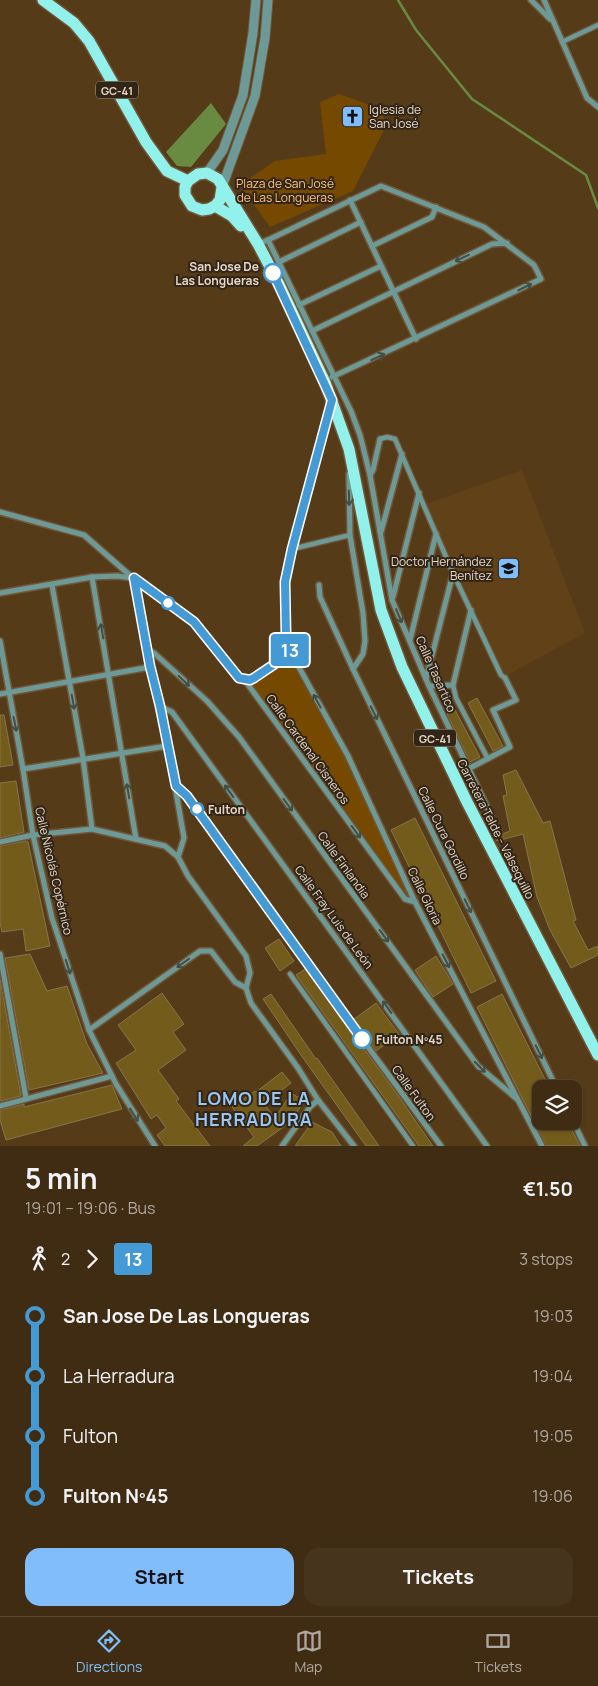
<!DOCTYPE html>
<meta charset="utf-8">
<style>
:root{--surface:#402c13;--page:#47341c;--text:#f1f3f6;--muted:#aea7a0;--line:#594833;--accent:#80bdfa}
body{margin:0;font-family:Manrope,sans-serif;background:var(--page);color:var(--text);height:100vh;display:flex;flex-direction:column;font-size:19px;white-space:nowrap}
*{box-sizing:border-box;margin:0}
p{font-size:16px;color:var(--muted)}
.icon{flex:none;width:28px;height:28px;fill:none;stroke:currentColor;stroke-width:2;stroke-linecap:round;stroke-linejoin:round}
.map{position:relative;height:1146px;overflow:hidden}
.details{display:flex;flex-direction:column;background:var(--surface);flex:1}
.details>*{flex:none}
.badge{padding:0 10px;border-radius:4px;font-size:18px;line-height:32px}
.buttons{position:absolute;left:532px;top:1080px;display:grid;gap:10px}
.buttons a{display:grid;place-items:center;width:50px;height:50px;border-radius:10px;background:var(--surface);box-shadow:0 1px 4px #0004,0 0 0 1px var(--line);font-size:25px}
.map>.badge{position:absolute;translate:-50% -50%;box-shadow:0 0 0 2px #fff}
.legs{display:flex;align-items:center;gap:8px;height:55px;padding:0 25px;font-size:16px}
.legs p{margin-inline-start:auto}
.overview{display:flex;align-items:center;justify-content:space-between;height:85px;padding:0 25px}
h1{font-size:28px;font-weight:700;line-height:38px}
.cta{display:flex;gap:10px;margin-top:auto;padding:10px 25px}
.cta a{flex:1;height:58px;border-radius:15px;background:var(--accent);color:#111;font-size:20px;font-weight:700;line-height:58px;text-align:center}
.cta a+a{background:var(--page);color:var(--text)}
ul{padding:0 25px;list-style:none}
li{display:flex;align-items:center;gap:18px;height:60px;font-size:19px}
li i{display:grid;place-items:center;width:8px;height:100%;margin:0 6px;background:currentColor}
li i::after{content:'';width:12px;height:12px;margin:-6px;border:4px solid;border-radius:50%;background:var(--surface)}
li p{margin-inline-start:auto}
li:first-child i{background:linear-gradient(#0000 50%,currentColor 0)}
li:last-child i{background:linear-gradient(currentColor 50%,#0000 0)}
.tabs{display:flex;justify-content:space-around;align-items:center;height:70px;border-top:1px solid var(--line);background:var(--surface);font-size:14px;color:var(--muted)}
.tabs a{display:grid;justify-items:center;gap:2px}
.tabs .selected{color:var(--accent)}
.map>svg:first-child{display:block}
</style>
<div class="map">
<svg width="598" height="1146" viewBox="0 0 598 1146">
<rect width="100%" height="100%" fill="#563b19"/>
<polygon fill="#614118" points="522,470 585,633 507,675 506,673 502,675 426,504"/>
<g fill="#764901">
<polygon points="339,94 381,109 386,126 353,191 270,227 240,185 275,161 326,154 320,102"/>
<polygon points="290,657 345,756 411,897 406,897 250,682"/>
</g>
<polygon fill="#698b41" points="211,103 226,124 191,167 177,166 166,152"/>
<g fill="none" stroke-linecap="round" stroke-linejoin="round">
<polyline stroke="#698b41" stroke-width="2.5" points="398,0 416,30 472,99 586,175 598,208"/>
</g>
<g fill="#735c1b" stroke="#85754c">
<polygon points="477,698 503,746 493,751 468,703"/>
<polygon points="455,710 480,757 470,762 447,714"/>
<polygon points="0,715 4,715 13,765 0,767"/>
<polygon points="516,770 543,823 550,821 576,920 573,921 588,950 598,946 598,955 571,968 550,930 537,897 523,834 497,841 495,837 510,831 503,796 507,795 503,775"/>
<polygon points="16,781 24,832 0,838 0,783"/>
<polygon points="415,818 496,981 471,993 391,830"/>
<polygon points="26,841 28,842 50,946 26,951 23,929 2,932 0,923 0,846"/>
<polygon points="279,939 294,961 280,971 265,948"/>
<polygon points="30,954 47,991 67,986 87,1044 103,1073 29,1090 5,958"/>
<polygon points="436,956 453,984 433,997 415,970"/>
<polygon points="305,969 397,1094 433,1146 419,1146 296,975"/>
<polygon points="0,979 21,1096 0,1101"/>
<polygon points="162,993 184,1024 173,1032 186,1050 158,1070 179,1099 176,1101 210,1146 165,1146 157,1135 166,1128 157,1115 151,1119 116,1063 136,1050 118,1025"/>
<polygon points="271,994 316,1059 317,1058 379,1146 366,1146 303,1058 263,999"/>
<polygon points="502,994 550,1089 541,1089 541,1121 567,1121 580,1146 546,1146 477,1007"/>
<polygon points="376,1003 399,1034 376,1051 353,1020"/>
<polygon points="282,1072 291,1083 264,1104 275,1118 291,1093 304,1101 290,1124 289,1123 257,1146 243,1146 254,1137 232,1107 255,1091 256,1092"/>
<polygon points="112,1085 122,1109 6,1140 0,1120 0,1110 24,1104 24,1107"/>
<polygon points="312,1122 332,1132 341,1146 295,1146"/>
</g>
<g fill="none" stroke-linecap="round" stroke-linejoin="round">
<defs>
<g id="pedestrian">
<polyline points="562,42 598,25"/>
<polyline points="380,439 387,437 395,439 453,573 501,675 505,678"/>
<polyline points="292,549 350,535"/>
<polyline points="453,685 456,698 488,759"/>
<polyline points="290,974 413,1146"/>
</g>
<g id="minor">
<polyline points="531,0 550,19"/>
<polyline points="544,0 587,98 598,107"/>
<polyline points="350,200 416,339"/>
<polyline points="268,240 381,186 484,227 534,265 541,279 332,377"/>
<polyline points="258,244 268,240 351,411 360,435 370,475 392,600 429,686 491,815"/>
<polyline points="372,246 432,217 436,207"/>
<polyline points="279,262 361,222"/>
<polyline points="299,305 381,266"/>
<polyline points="312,331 492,244 507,243"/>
<polyline points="349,474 350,535 363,613 365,641 363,654 353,669"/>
<polyline points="370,475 373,470 380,439"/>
<polyline points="0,512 84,535 133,578 194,622 231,670 239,678 244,679 405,899 415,902"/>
<polyline points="381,532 402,454"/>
<polyline points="92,577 136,839"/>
<polyline points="134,579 150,667 175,786 184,838 178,857"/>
<polyline points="52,585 83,758 92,829"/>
<polyline points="319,585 320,597 353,669 557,1089"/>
<polyline points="0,593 92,577 117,576 133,578"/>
<polyline points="393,597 419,493"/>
<polyline points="410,640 436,534"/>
<polyline points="0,641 23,769 33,835 52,918 89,1030 116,1084 155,1146"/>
<polyline points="147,650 154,653 207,701 239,737 478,1066 517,1099"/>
<polyline points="291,653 348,756 415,902 542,1146"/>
<path d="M244 679 254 678 291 653C276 601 291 553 304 502 313 469 321 437 330 405"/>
<polyline points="426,679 453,573"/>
<polyline points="429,686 453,685 471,610"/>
<polyline points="0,694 150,667"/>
<polyline points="159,706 172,712 487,1146"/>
<polyline points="23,769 167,746"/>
<polyline points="468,769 510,747 493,710 516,700 505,678"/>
<polyline points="175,786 187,796 354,1028 441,1146"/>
<polyline points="0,842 33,835 92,829 165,846 178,857 188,876 246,956 250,973 246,988 251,1003 298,1068 318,1100 354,1146"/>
<polyline points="0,954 26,1098"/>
<polyline points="89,1030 200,951 211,951 235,982 246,988"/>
<polyline points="0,1106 112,1076"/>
<polyline points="573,1121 585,1146"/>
<polyline points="282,1146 310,1107 318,1100"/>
</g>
<g id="tertiary">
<polyline points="207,173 223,150 243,95 253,33 256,0"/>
<polyline points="222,187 255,96 265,38 268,0"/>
</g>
<g id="primary">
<polyline points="43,0 74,23 89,41 146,142 167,171 188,181"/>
<polyline points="222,187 220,200 215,206 209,209 202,210 192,206 185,195 185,187 188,181 198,174 207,173 218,179 258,244 280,286 325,382 349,449 381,610 402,667 467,802 598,1055"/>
<polyline points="215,206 232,216 241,226"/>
</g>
</defs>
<use href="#pedestrian" stroke="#705738" stroke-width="7"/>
<use href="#minor" stroke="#705738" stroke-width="8"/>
<use href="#tertiary" stroke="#705738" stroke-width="11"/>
<use href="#primary" stroke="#705738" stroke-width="14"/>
<use href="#pedestrian" stroke="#6d9a96" stroke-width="4.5"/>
<use href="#minor" stroke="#6d9a96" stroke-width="5"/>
<use href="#tertiary" stroke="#6d9a96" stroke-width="9"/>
<use href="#primary" stroke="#92f2eb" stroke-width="11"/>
</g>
<defs><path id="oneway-shaft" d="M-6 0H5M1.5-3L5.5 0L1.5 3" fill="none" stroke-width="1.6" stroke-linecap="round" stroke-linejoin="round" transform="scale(1.25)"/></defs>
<g stroke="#464e43">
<use href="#oneway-shaft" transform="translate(462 258) rotate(155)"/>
<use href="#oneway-shaft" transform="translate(525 287) rotate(-26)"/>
<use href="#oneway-shaft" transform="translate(378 357) rotate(-25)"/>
<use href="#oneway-shaft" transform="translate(349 498) rotate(89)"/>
<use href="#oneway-shaft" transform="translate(399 616) rotate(67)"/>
<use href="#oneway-shaft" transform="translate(102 631) rotate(-100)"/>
<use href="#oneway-shaft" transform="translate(184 681) rotate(43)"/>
<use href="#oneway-shaft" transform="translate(317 701) rotate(-119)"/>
<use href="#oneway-shaft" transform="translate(73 702) rotate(80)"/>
<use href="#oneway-shaft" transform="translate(374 713) rotate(64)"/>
<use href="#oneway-shaft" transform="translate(15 724) rotate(79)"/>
<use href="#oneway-shaft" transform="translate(128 791) rotate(-100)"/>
<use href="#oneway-shaft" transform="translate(229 791) rotate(-126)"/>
<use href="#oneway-shaft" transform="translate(288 805) rotate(54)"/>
<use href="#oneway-shaft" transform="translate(356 832) rotate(54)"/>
<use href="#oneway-shaft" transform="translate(468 906) rotate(64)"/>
<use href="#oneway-shaft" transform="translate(384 936) rotate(54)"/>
<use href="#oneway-shaft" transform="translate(446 961) rotate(63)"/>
<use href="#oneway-shaft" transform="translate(183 963) rotate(145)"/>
<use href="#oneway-shaft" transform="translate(68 967) rotate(72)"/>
<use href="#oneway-shaft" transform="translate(387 1007) rotate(-126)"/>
<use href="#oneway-shaft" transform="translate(539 1052) rotate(64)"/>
<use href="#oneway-shaft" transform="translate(480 1067) rotate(45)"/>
<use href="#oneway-shaft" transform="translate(134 1115) rotate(58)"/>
</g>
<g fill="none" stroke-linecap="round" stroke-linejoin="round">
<defs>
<polyline id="line-1" points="273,273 332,400 292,549 285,582 286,635 291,653 254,678 250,680 239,678 194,622 134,578 150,666 160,706 176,786 187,796 362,1039"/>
</defs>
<use href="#line-1" stroke="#fff" stroke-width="11"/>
<use href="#line-1" stroke="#449ad5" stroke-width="8"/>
</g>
<defs>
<symbol id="church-square" viewBox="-11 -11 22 22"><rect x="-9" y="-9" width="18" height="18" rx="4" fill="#80bdfa" stroke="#312517"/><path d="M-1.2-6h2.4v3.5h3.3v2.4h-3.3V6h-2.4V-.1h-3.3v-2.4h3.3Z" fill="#111"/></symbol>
<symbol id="school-square" viewBox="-11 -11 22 22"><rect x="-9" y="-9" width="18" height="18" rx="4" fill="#80bdfa" stroke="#312517"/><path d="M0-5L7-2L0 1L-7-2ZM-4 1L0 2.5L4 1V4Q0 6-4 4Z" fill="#111"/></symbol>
</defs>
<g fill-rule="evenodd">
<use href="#church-square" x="340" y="104" width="25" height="25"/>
<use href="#school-square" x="496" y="556" width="25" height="25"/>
</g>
<g fill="#fff" stroke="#449ad5" stroke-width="2.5">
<circle cx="273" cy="273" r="9"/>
<circle cx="168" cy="603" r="6"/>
<circle cx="197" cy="809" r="6"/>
<circle cx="362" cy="1039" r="9"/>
</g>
<g text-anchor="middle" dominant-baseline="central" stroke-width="4" stroke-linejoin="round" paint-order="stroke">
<g fill="#312517" stroke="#b0a08f" stroke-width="1">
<rect x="96" y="81.5" width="42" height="17" rx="4"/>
<rect x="414" y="729.5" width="42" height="17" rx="4"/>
</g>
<g font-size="11" font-weight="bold" fill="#e6d5c3">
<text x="117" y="90">GC-41</text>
<text x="435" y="738">GC-41</text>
</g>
<g font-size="12" fill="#e6d5c3" stroke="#312517" text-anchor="start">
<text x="369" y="109">Iglesia de<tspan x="369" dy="14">San José</tspan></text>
<text x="492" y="561" text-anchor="end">Doctor Hernández<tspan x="492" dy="14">Benítez</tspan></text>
</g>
<g font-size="12" fill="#fdc17b" stroke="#312517">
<text x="285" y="183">Plaza de San José<tspan x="285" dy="14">de Las Longueras</tspan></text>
</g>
<g font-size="12" font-weight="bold" fill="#e6d5c3" stroke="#312517" text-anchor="start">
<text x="259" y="266" text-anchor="end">San Jose De<tspan x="259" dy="14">Las Longueras</tspan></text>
<text x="208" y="809">Fulton</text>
<text x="376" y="1039">Fulton Nº45</text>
</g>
<g font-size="12" fill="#e6d5c3" stroke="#312517">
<text transform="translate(436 674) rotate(66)">Calle Tasartico</text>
<text transform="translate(308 749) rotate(54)">Calle Cardenal Cisneros</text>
<text transform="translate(496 829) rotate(63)">Carretera Telde - Valsequillo</text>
<text transform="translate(444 833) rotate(64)">Calle Cura Gordillo</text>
<text transform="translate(344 865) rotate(54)">Calle Finlandia</text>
<text transform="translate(54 871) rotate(77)">Calle Nicolás Copérnico</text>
<text transform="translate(425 896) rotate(64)">Calle Gloria</text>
<text transform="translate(334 917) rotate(54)">Calle Fray Luis de León</text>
<text transform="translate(414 1093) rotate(54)">Calle Fulton</text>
</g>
<g font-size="18" font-weight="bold" letter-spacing="1" fill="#99c6f3" stroke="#312517">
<text x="254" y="1098">LOMO DE LA<tspan x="254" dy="21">HERRADURA</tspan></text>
</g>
</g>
</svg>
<div class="buttons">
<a><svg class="icon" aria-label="layers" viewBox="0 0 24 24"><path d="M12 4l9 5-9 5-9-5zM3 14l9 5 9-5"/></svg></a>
</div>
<b class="badge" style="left:290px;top:650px;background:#449ad5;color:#fff">13</b>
</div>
<section class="details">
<div class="overview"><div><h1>5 min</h1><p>19:01 – 19:06 · Bus</p></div><b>€1.50</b></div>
<div class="legs"><svg class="icon" aria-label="walk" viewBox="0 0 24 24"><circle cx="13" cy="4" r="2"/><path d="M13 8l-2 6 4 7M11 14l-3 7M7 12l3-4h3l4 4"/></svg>2<svg class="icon" aria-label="forward" viewBox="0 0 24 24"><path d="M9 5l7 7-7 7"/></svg><b class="badge" style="background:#449ad5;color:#fff">13</b><p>3 stops</p></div>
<ul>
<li><i style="color:#449ad5"></i><b>San Jose De Las Longueras</b><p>19:03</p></li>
<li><i style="color:#449ad5"></i><span>La Herradura</span><p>19:04</p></li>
<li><i style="color:#449ad5"></i><span>Fulton</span><p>19:05</p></li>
<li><i style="color:#449ad5"></i><b>Fulton Nº45</b><p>19:06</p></li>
</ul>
<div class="cta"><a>Start</a><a>Tickets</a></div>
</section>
<nav class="tabs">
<a class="selected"><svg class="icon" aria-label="directions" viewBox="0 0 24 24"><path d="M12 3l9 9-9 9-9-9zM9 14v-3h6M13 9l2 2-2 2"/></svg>Directions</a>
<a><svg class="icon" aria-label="map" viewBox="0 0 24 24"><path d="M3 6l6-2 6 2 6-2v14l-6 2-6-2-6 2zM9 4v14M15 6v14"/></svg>Map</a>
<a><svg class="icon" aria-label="tickets" viewBox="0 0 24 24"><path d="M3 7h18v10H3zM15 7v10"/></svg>Tickets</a>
</nav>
